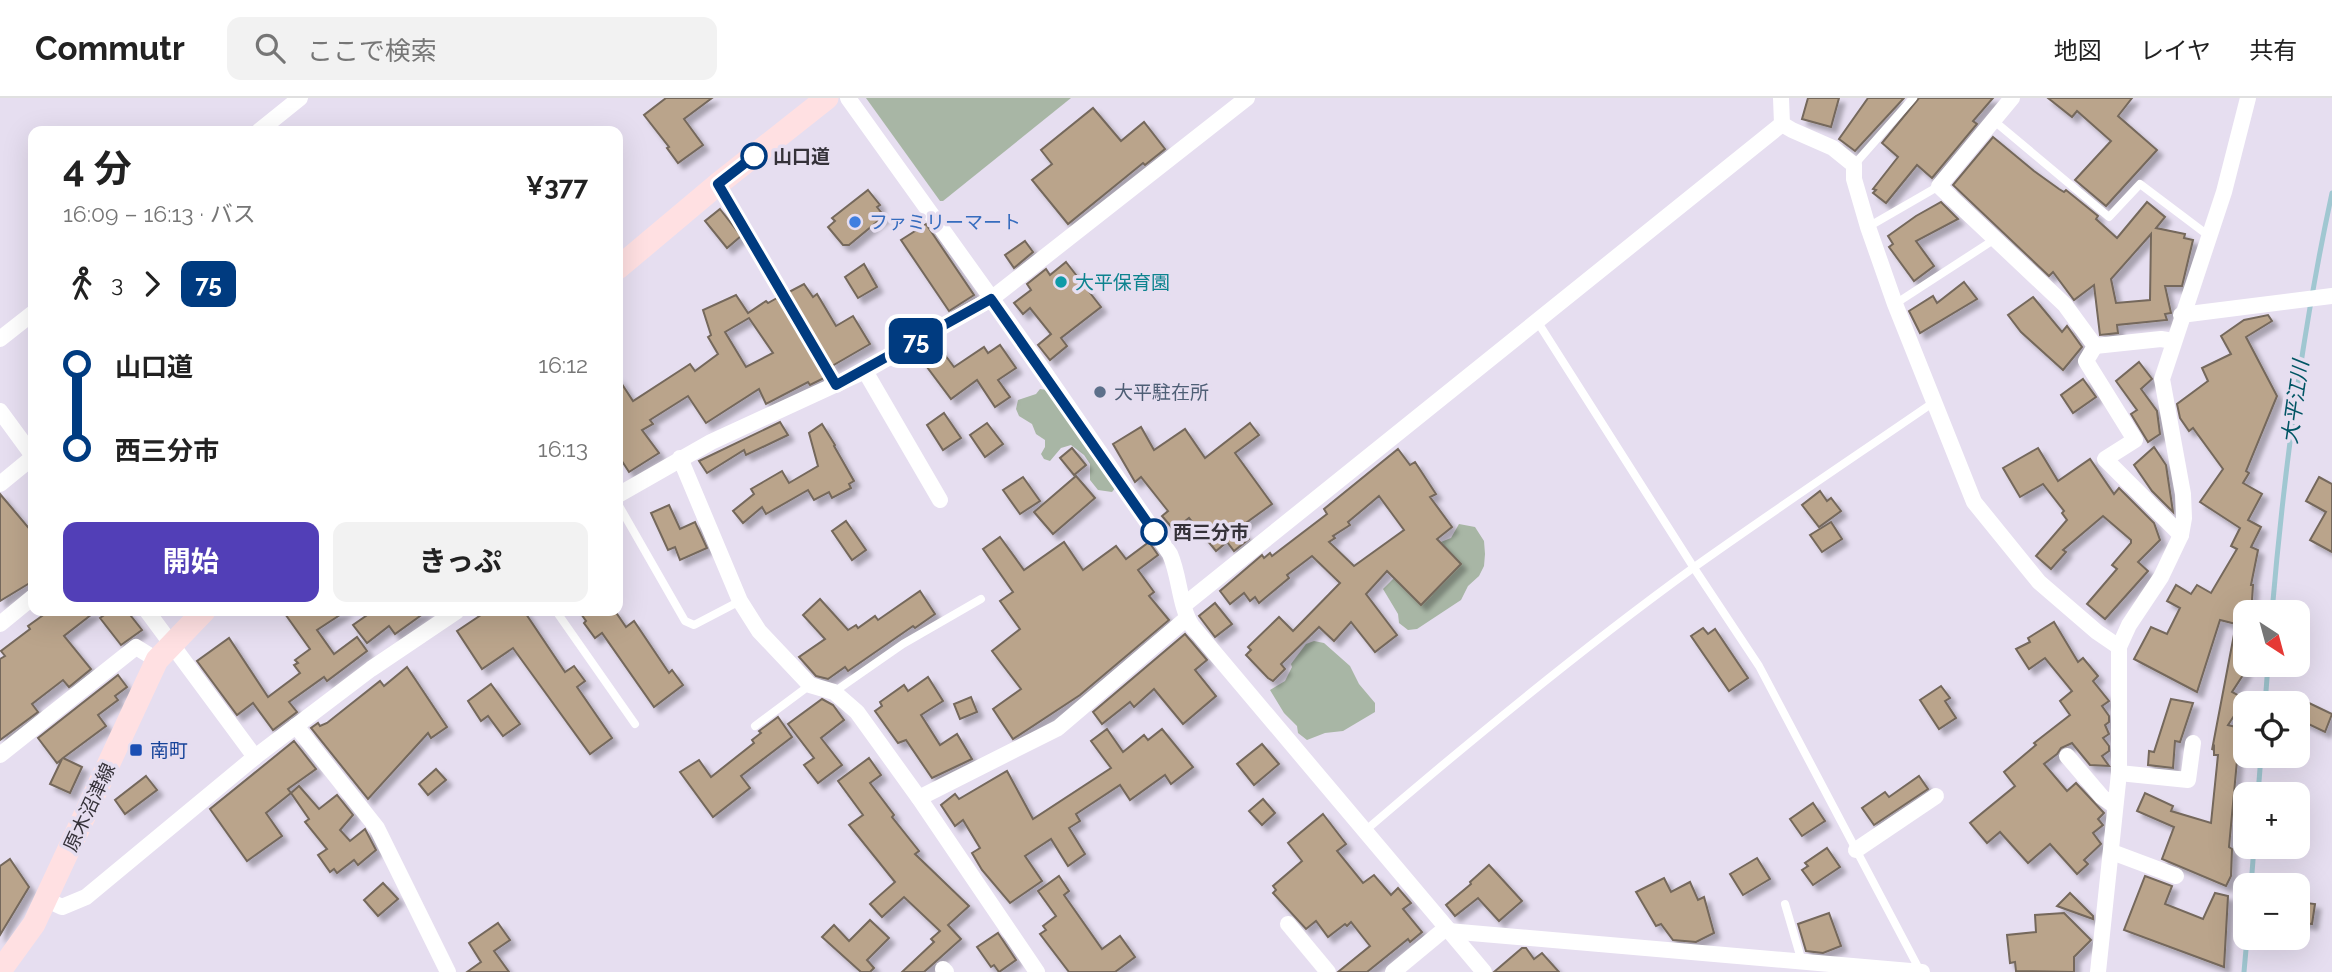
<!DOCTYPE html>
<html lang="ja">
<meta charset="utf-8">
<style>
:root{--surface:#fff;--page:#f2f2f2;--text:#222;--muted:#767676;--line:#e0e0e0;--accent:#523fb7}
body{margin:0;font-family:Raleway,"Noto Sans JP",sans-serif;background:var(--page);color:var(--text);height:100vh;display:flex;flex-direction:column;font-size:26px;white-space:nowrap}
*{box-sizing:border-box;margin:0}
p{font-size:23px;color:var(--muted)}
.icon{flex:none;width:38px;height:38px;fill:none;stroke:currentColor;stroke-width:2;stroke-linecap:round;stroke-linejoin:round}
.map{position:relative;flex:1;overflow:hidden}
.sheet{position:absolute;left:28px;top:28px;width:595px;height:490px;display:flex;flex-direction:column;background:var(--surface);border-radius:14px;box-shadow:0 7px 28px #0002}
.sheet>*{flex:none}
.badge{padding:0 14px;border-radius:10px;font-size:24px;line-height:46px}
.needle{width:46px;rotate:144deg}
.fabs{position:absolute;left:2233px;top:502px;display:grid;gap:14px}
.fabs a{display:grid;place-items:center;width:77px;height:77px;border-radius:14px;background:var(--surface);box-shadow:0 7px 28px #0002;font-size:35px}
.map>.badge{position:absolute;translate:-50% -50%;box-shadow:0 0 0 4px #fff}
.legs{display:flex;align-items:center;gap:10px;height:77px;padding:0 35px;font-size:23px}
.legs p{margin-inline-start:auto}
.head{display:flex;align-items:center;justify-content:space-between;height:119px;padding:0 35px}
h1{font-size:38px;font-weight:700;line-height:52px}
.action{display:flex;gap:14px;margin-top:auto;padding:14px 35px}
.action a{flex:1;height:80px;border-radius:14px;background:var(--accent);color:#fff;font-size:28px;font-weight:700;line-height:80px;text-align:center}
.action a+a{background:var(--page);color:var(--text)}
ul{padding:0 35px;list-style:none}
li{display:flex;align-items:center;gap:24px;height:84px;font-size:26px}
li i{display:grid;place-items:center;width:10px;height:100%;margin:0 9px;background:currentColor}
li i::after{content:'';width:18px;height:18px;margin:-9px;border:5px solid;border-radius:50%;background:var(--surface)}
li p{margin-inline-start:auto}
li:first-child i{background:linear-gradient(#0000 50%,currentColor 0)}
li:last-child i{background:linear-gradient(currentColor 50%,#0000 0)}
header{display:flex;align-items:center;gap:42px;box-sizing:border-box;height:98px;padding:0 35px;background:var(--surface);border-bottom:2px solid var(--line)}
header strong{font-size:33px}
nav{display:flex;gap:38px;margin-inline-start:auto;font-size:24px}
.search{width:490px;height:63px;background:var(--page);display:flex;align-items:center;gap:18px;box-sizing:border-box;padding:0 24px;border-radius:14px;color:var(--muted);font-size:26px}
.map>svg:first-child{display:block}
</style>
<header>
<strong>Commutr</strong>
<div class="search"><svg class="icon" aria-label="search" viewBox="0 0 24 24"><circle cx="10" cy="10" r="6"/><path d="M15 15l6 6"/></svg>ここで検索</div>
<nav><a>地図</a><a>レイヤ</a><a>共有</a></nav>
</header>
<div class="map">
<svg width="2332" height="874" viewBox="0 0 2332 874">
<defs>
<filter id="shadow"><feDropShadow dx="5.5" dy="5.5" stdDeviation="2" flood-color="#0004"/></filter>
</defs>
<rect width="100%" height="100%" fill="#e6def0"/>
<g fill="#a8b6a5">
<polygon points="866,0 1071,0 943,103 940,103"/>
<polygon points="1040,291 1048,292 1116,389 1112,394 1098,392 1090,382 1090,366 1084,357 1071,347 1061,350 1050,363 1044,361 1041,356 1045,349 1045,342 1036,336 1032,326 1019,318 1016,311 1018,302 1036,296"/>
<polygon points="1459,426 1475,429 1484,443 1485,456 1484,468 1479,478 1468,488 1461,502 1417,531 1408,532 1399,525 1398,516 1383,491 1412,462 1436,446 1451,440"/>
<polygon points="1314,543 1324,545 1350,568 1359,586 1375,605 1375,614 1343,633 1325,635 1307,642 1298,635 1297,628 1284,615 1270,592 1285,583 1292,569 1291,566 1306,546"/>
</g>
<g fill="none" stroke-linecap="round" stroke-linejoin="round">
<g stroke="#a0c7d1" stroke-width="5">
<path d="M2272 514C2284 373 2302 234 2332 95"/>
<polyline points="2265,606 2268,567"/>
<polyline points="2258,696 2261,658"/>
<polyline points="2251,788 2254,749"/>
<polyline points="2244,874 2247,840"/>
</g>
</g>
<g fill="#baa48b" stroke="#74685b" stroke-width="2" fill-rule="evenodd" filter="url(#shadow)">
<polygon points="666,0 712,0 684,21 703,47 678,65 667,50 669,49 644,17"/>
<polygon points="1808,0 1839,0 1831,29 1802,21"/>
<polygon points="1868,0 1904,0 1855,53 1839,41"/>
<polygon points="1919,0 1993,0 1973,23 1977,26 1932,80 1917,67 1886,105 1873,95 1876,92 1873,91 1898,59 1882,45"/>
<polygon points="2048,0 2132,0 2118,18 2157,52 2106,108 2075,82 2111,43 2077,13 2072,19"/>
<polygon points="1093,10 1121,43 1144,24 1165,51 1145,67 1143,65 1068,126 1032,82 1052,66 1041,52"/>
<path d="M1993 39 2034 73 2059 91 2064 94 2066 92 2098 118 2096 121 2117 140 2147 104 2165 119 2156 130 2185 136 2184 140 2193 142 2182 188H2165L2171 215 2165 216 2167 222 2117 227 2118 235 2100 237 2094 187 2074 202 2053 174 2049 178 1953 87ZM2151 136 2150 202 2116 205 2111 181Z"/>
<polygon points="868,92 880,107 877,109 884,118 849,147 843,147 828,129 835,123 832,120"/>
<polygon points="1941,104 1958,121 1916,143 1934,168 1914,183 1889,149 1893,146 1888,138 1916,118"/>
<polygon points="720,111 741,138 727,150 705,123"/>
<polygon points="926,126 974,197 949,213 901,142"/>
<polygon points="1025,143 1033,154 1014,170 1005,157"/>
<polygon points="1066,164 1101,209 1061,240 1067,248 1050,262 1038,247 1051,236 1030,210 1023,216 1014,205 1031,192 1027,186 1046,171 1050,177"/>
<polygon points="864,166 877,189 858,200 845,179"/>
<polygon points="1964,184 1977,201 1920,235 1909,213 1933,198 1937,205"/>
<polygon points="804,186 813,199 817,196 836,228 853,218 870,246 832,268 789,194"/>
<path d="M736 197 748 215 766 203 768 205 777 200 824 280 810 287 808 284 766 306 759 291 706 325 688 298 650 322 653 326 642 332 659 355 629 374 618 357V280L633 303 690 266 695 273 718 256 708 239 711 237 703 212ZM749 220 773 255 746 269 725 234Z"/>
<polygon points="2033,199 2062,234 2067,228 2082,249 2063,272 2021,234 2008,217"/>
<polygon points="2268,217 2272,223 2246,239 2277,298 2246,373 2249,375 2243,385 2262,396 2248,422 2261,429 2251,449 2258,452 2251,487 2253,487 2252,502 2245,514 2245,574 2232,594 2245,601 2228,627 2240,630 2229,749 2232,751 2231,778 2226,788 2162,761 2174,729 2137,713 2145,695 2173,708 2171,713 2211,725 2218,657 2214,657 2214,649 2212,652 2236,526 2220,522 2197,594 2134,561 2151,529 2167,536 2180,510 2167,503 2176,487 2191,496 2197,487 2211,495 2237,451 2231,448 2240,430 2200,404 2223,371 2193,330 2189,333 2180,320 2177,306 2208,283 2202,270 2231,256 2221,238 2244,222"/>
<polygon points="936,245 954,269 984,249 988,255 1000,247 1016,270 998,282 1010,299 995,309 977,282 951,301 918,257"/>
<polygon points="2139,264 2152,281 2141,291 2157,313 2160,336 2148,344 2131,316 2137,312 2116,283"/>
<polygon points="2083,281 2096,299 2073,315 2061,297"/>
<polygon points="944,315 961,340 943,352 927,327"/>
<polygon points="780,324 788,337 746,357 744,352 707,375 699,363"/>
<polygon points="987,325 1003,346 985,359 970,337"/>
<polygon points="1250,325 1259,337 1235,355 1272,406 1239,430 1249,441 1234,453 1227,444 1216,453 1189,420 1174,432 1162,418 1168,413 1141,379 1135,384 1113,346 1141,329 1154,352 1185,331 1205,360"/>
<polygon points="822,326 835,347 834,348 854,383 849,386 851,390 832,400 829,394 814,402 808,392 766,416 762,409 743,425 733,413 754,396 751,391 782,373 789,385 818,368 809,335"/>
<polygon points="2154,349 2166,367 2173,414 2152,393 2134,367"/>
<polygon points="1072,350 1086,367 1074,377 1060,360"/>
<polygon points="2038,350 2058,383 2090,361 2114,396 2119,390 2154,425 2160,442 2138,464 2148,473 2105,521 2087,506 2117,471 2112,467 2131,445 2131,442 2103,418 2063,452 2066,454 2051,471 2036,458 2067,422 2062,415 2064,413 2043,386 2020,399 2003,370"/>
<path d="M1398 351 1410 367 1415 364 1436 396 1430 399 1452 429 1437 441 1461 466 1421 507 1387 473 1366 496 1397 537 1375 554 1351 524 1334 543 1319 529 1281 566 1285 571 1273 583 1268 580 1246 557 1251 552 1248 549 1279 519 1293 533 1340 485 1312 458 1287 477 1289 480 1259 505 1255 499 1250 503 1244 495 1230 506 1220 493 1262 457 1264 460 1270 455 1272 458 1327 416 1324 411ZM1379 398 1404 432 1354 468 1329 444 1335 440 1333 438 1350 427 1348 424Z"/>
<polygon points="1076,378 1095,400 1053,436 1034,414"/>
<polygon points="1023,379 1040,403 1020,416 1003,392"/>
<polygon points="2319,379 2332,386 2332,454 2310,442 2326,414 2306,403"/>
<polygon points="1820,393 1827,403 1831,400 1841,413 1819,429 1802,407"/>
<polygon points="0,396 33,435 33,483 0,503"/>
<polygon points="669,407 680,431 695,424 707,450 680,462 675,449 668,452 651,415"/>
<polygon points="846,423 866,452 852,462 832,433"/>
<polygon points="1831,424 1842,441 1822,454 1810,437"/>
<polygon points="1000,439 1024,472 1064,444 1083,472 1116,448 1126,461 1149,444 1158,457 1138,472 1154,494 1149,498 1169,522 1080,597 1013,641 993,611 1021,591 992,553 1020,531 1000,503 1013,494 983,451"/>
<polygon points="920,493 935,516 915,530 913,528 848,573 845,569 828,581 816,578 799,559 825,541 803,517 820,501 848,532 856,527 858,530 875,518 878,522"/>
<polygon points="1215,505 1232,526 1215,539 1199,518"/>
<polygon points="49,513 96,513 64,538 91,571 69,589 63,582 32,606 38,614 0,642 0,561 5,558 1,553 30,531 28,528"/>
<polygon points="110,513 127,513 142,532 121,547 100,520"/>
<polygon points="283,513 346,513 317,532 334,556 357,539 367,553 327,583 324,579 289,604 297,614 273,632 253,605 237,617 197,563 229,540 268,599 300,575 294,567 298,565 295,562 310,551"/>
<polygon points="373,513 427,513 395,536 389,528 367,545 353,527"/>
<polygon points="487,513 524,513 565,574 574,568 585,583 577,589 612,640 590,656 513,550 482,571 457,533"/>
<polygon points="579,513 615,513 626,529 634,523 669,575 672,572 683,587 654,609 602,535 595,540 584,525 586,523"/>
<polygon points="2054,524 2078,564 2083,560 2098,578 2093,583 2109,603 2102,608 2109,618 2109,624 2105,627 2109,636 2103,640 2109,648 2109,653 2102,658 2109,668 2090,667 2072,645 2061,650 2057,656 2044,666 2067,693 2076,685 2104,715 2098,721 2103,727 2093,735 2101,746 2084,762 2088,766 2077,776 2050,746 2028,765 2000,734 1987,745 1970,725 2015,688 2004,674 2036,647 2034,645 2070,617 2060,603 2072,593 2045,560 2029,571 2016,551 2030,544 2028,540"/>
<polygon points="1703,530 1708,536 1715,531 1748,580 1729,593 1691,538"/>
<polygon points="1185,536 1207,562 1195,572 1216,598 1183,626 1154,591 1134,609 1130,604 1102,626 1093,614"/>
<polygon points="407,569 447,629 431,640 428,635 368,701 311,630 318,625 320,628 327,625 380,583 384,588"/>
<polygon points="118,577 127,589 115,598 118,602 98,617 106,628 63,660 82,669 70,695 50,686 62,661 57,665 38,640"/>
<polygon points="928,579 943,603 921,617 940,647 957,636 972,661 932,680 906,642 898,645 875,613 882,608 880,604 904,587 908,593"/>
<polygon points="491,586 520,626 503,638 488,618 481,623 468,603"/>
<polygon points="1941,588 1950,600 1945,603 1956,620 1939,631 1920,602"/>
<polygon points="971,599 977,614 960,621 954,606"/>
<polygon points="822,601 833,607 844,622 821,640 842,667 818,685 804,667 814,660 788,626"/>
<polygon points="2171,601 2193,605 2180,644 2175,643 2173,670 2148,667 2149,653 2154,654"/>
<polygon points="2309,605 2332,616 2325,634 2300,622"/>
<polygon points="778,619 792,639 741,678 750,690 713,719 680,674 699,662 711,679 754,645 752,642 761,635 759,633"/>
<polygon points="1107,631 1123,654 1144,637 1148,642 1162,631 1193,669 1171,686 1165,677 1130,702 1120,687 1076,716 1080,723 1069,730 1085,756 1068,768 1051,741 1025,758 1042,783 1010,805 982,772 972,755 980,750 963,722 955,728 941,707 955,696 959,701 1007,673 1033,721 1111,670 1091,643"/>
<polygon points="294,643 316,671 288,691 291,695 299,688 319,711 337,697 353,717 340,732 350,743 365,731 376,752 358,767 354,762 337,775 334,771 330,774 318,757 327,751 305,724 309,721 291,695 266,715 282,738 247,763 210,711"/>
<polygon points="1262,646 1279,666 1254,687 1237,666"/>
<polygon points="869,660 881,677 870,685 894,717 892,719 919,753 915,756 969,808 948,827 961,841 924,874 902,874 934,844 931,841 940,833 904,799 882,819 870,806 895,784 849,727 863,717 838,683"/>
<polygon points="436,671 446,682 428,697 419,686"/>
<polygon points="146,678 157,692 125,716 115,702"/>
<polygon points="1919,678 1928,691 1874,727 1862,710 1885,694 1889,699"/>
<polygon points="1263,701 1275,715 1262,727 1249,713"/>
<polygon points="1813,705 1825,723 1802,738 1790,721"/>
<polygon points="1323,716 1346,746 1337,753 1363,785 1374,777 1391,797 1398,790 1411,805 1403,811 1422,834 1410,844 1408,841 1367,874 1338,874 1370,848 1351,824 1347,828 1345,826 1328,839 1316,823 1306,831 1273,795 1276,792 1273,788 1302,763 1288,745"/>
<polygon points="1827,750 1840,769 1813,787 1802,772 1808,768 1805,765"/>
<polygon points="1757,760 1770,781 1743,797 1730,776"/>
<polygon points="10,761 29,789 0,837 0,768"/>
<polygon points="1489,767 1522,803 1499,823 1478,800 1455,818 1446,807 1471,786 1470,784"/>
<polygon points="1059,778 1069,793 1064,797 1102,851 1120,838 1135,859 1115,874 1069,874 1040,836 1046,832 1043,828 1056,818 1038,793"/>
<polygon points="2145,778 2172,788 2165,806 2203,821 2215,795 2228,798 2224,869 2124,832"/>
<polygon points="1664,780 1671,794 1690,784 1698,802 1704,799 1714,835 1696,844 1673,842 1661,826 1656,828 1636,794"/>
<polygon points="383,785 398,801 378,818 364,802"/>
<polygon points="2070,795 2093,818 2093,821 2057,808"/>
<polygon points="2298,804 2315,806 2312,826 2298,824"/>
<polygon points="1829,815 1841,848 1823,855 1806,853 1798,826"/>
<polygon points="2064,815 2091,842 2074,859 2074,874 2016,873 2015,864 2010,865 2007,837 2036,834 2035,817"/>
<polygon points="870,822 889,840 867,862 874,870 870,874 861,874 822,839 834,827 849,843"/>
<polygon points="498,825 510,842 494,853 509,874 467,874 481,864 469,845"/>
<polygon points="998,835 1016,862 999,874 994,867 991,869 977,849"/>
<polygon points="1522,850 1526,850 1534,861 1542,855 1559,874 1494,874"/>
</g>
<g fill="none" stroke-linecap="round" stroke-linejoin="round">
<g stroke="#fff" stroke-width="8">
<polyline points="1993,22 2109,119 2140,86 2209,138"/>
<polyline points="1854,67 1913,0"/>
<polyline points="719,87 836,287"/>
<polyline points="1868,129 1939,88"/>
<polyline points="1895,206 1995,141"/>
<polyline points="1537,223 1694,470 1759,568 1917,867 1918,874"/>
<polyline points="618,406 685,523 694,527 740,503"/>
<polyline points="556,513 635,626"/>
<polyline points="834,594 903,546 981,501"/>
<polyline points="755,628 810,587"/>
<path d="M1366 732C1472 641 1580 552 1693 470 1773 413 1854 359 1934 304"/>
<polyline points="1785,806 1802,864"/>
</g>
<g stroke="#fff" stroke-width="16">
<path d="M848 0 1045 275 1170 456C1180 479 1179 507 1192 528L1484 874"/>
<polyline points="1781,0 1782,26 1792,32 1833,50 1854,67 1854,81 1868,129 1895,206 1974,404 2039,484 2097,534 2119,549"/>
<polyline points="2012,0 1939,88 2065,207 2095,248 2086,263 2135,342 2105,361 2181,437"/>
<polyline points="259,33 300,0"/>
<polyline points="2181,217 2332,198"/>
<polyline points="0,241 33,215"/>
<polyline points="2095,248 2161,241 2173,243"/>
<polyline points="865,273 940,402"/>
<polyline points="0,313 33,358"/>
<polyline points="680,360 740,503 759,533 810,587 834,594 857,614 919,700 1037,874"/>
<polyline points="0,386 33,359"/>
<polyline points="618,397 711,344 865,273 991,201 1247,0"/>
<polyline points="1184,507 1782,26"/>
<polyline points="147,513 255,659"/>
<polyline points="0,526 33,499"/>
<polyline points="296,628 377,730 448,874"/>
<polyline points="0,657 136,549 157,562"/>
<polyline points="2067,658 2102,699 2115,708"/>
<polyline points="2119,675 2188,682 2193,645"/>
<polyline points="919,700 1058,630 1187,520"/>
<polyline points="1856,752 1936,698"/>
<polyline points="2112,754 2176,778"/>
<polyline points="45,801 62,809 86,799 255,659 371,571 457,513"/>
<polyline points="1288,826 1328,874"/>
<polyline points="1448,833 1922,874"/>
<polyline points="943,871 946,874"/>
<polyline points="1393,874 1446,830"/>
<polyline points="2098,874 2119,675 2119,549 2129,527 2161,479 2181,437 2184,420 2183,396 2162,281 2224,94 2248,0"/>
</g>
<g stroke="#ffe0e2" stroke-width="23">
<polyline points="618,170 718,86 827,0"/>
<polyline points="0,873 34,826 157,562 204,513"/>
</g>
</g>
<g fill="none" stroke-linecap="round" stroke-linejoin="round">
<defs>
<polyline id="line-1" points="754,58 718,86 836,287 991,201 1154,434"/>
</defs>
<use href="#line-1" stroke="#fff" stroke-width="16"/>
<use href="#line-1" stroke="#003b80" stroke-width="10"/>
</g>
<g fill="#fff" stroke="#003b80" stroke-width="3.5">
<circle cx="754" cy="58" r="12"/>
<circle cx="1154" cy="434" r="12"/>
</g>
<circle fill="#3f7fe0" stroke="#e6def0" stroke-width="2.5" cx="855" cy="124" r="7"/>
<circle fill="#0f9aa8" stroke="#e6def0" stroke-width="2.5" cx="1061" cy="184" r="7"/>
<circle fill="#5c6f8a" stroke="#e6def0" stroke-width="2.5" cx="1100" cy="294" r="7"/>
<rect fill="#1a4fb4" stroke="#e6def0" stroke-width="2.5" x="129" y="645" width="14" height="14" rx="3.5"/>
<g text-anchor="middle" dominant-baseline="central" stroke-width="7" stroke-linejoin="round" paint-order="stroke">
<g font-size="19" font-weight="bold" fill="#353239" stroke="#e6def0" text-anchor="start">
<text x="773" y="58">山口道</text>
<text x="1173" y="434">西三分市</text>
</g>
<g font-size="19" fill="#366cbe" stroke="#e6def0" text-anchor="start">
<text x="869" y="124">ファミリーマート</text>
</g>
<g font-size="19" fill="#0d838f" stroke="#e6def0" text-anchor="start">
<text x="1075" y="184">大平保育園</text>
</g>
<g font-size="19" fill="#4e5e75" stroke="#e6def0" text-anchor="start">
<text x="1114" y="294">大平駐在所</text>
</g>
<g font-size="19" fill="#164399" stroke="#e6def0" text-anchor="start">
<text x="150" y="652">南町</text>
</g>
<g font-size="19" fill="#353239" stroke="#e6def0">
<text transform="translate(89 709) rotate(-65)">原木沼津線</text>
</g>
<g font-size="21" font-style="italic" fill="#005564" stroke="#e6def0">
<text transform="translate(2295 304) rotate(-82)">大平江川</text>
</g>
</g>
</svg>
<div class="fabs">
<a><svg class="needle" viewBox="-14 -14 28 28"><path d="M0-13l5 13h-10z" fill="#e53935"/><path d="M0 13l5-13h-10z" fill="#767676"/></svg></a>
<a><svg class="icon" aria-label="locate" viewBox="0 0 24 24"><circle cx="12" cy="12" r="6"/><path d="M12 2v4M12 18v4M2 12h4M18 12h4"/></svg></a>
<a>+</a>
<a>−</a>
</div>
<b class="badge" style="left:916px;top:243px;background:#003b80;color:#fff">75</b>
<section class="sheet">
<div class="head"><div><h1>4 分</h1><p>16:09 – 16:13 · バス</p></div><b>¥377</b></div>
<div class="legs"><svg class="icon" aria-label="walk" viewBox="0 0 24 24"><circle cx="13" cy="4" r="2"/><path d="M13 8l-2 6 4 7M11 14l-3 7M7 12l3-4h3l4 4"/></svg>3<svg class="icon" aria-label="forward" viewBox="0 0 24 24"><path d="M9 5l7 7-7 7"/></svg><b class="badge" style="background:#003b80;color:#fff">75</b></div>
<ul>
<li><i style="color:#003b80"></i><b>山口道</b><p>16:12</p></li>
<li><i style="color:#003b80"></i><b>西三分市</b><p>16:13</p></li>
</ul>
<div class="action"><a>開始</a><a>きっぷ</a></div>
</section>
</div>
